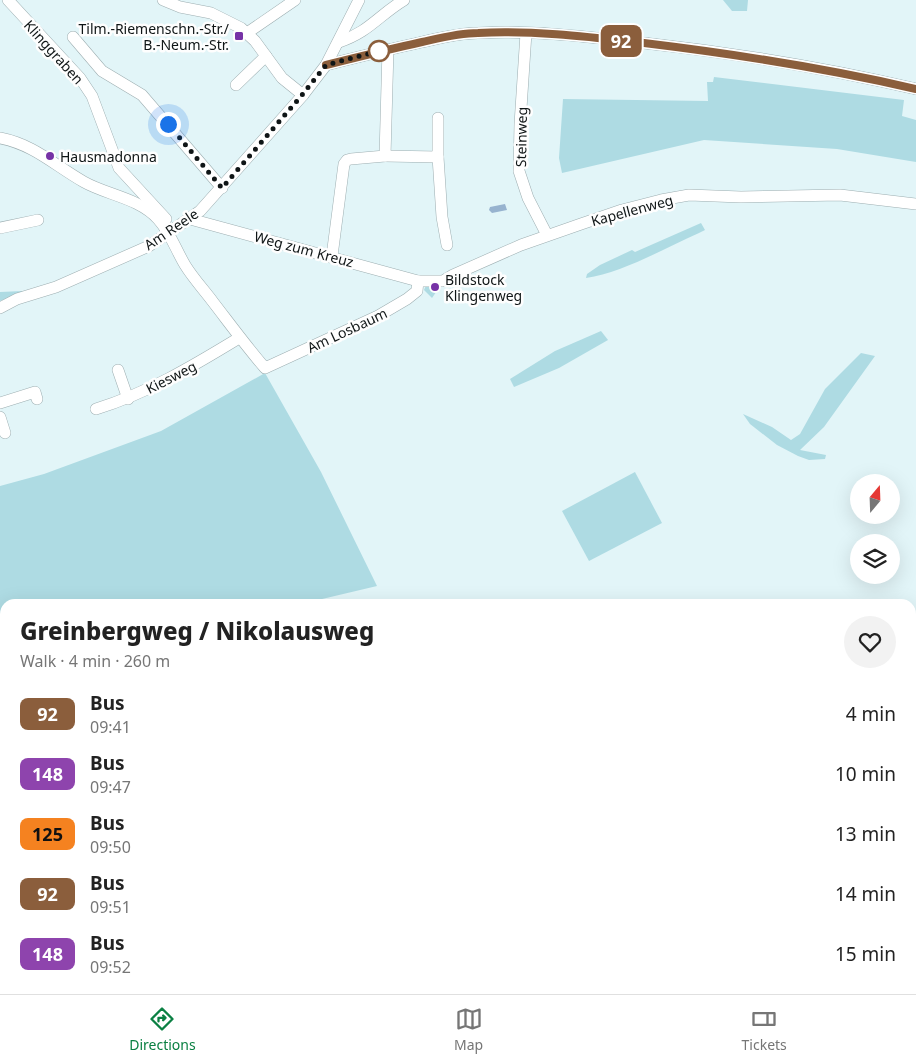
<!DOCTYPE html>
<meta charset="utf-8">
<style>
:root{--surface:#fff;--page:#f2f2f2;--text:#222;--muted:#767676;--line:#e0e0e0;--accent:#0b8043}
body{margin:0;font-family:"Noto Sans",sans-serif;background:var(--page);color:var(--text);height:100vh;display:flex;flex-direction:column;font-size:19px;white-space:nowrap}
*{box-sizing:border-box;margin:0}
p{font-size:16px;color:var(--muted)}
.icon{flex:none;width:28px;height:28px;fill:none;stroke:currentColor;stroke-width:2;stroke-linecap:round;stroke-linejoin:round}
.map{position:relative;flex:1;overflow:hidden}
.drawer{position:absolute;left:0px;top:599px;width:916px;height:396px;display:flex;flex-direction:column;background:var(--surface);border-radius:15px 15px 0 0;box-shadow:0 5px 20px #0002}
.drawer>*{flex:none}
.badge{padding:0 10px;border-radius:8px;font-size:18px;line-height:32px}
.needle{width:32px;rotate:19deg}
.tools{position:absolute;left:850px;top:474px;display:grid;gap:10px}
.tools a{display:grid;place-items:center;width:50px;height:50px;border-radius:50%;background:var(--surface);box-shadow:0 5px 20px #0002;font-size:25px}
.you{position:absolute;width:25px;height:25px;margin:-12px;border:4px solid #fff;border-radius:50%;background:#1a73e8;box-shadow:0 0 0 8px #1a73e833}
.map>.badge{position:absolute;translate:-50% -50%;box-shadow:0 0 0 2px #fff}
.round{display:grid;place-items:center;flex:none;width:52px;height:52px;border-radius:26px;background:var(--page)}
.summary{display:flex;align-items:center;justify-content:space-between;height:85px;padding:0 20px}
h1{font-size:24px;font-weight:800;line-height:38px}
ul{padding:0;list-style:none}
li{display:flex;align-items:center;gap:15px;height:60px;padding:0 20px}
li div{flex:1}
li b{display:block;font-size:19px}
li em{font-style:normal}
li .badge{min-width:55px;font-weight:700;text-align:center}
.menu{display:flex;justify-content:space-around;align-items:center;height:70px;border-top:1px solid var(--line);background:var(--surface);font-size:14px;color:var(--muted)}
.menu a{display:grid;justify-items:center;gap:2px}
.menu .on{color:var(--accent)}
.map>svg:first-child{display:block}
</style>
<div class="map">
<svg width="916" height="994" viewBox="0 0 916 994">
<rect width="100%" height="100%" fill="#e2f5f8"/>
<g fill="#aedbe3">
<polygon points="723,0 748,0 747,11 732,11"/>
<polygon points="714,77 904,100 902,116 916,120 916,162 837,149 704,140 562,173 559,158 563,99 708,101 707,82 713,82"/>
<path d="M701 223 705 230 699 233C665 248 622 273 586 278L587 274 600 265 632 250 635 252Z"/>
<polygon points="427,283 441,285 432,298 424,290"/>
<polygon points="23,291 21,293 0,301 0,292"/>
<polygon points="601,331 608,340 559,368 514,387 510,379 555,351"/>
<polygon points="861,353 875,356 824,427 800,450 826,455 825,459 809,460 798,456 777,445 750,424 743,414 772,427 791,440 800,434 825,389"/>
<polygon points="265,373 321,472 377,586 301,604 5,604 5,659 0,659 0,486 44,474 161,431"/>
<polygon points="635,472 662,523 589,561 562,511"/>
</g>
<polygon fill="#97b3cf" points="505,204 507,210 492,213 489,210 490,207"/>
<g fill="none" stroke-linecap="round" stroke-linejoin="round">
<defs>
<g id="minor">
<polyline points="8,0 80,78 92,96 119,168 166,219"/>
<polyline points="163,0 180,7 211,13 241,28 255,41 282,78 303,95"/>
<polyline points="247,33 295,0"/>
<polyline points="526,33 520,124 519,171 528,198 547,235"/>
<polyline points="73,37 102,71 142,95 222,188"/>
<path d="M339 42C369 32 379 15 404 0"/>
<path d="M326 65C358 57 390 49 422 42 440 38 459 33 478 33 533 30 589 37 644 43 735 53 826 68 916 89"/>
<polyline points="236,85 266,56"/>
<path d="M0 138C35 145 54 165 84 182 107 195 139 198 158 219 170 232 176 250 185 265 193 278 204 290 213 302 230 324 246 346 265 368L378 316 407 299 417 291 418 281"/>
<polyline points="385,156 438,157 438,118"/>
<polyline points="438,157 442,217 447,245"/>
<polyline points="190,219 418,281 443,281 453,275 521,245 581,224 622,210 661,200 689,195 741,197 840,195 916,204"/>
<polyline points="0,228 38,220"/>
<polyline points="332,256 344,164 347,160 351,159 385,156 388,49"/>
<polyline points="0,308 17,299 56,287 149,246 200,211 303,95 326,65 359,0"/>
<polyline points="118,370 128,399"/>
<polyline points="0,403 35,392 37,399"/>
<path d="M96 409C148 393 193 366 239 338"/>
<polyline points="0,417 5,433"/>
</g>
</defs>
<use href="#minor" stroke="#9daeb1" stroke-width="12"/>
<use href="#minor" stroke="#fff" stroke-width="11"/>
</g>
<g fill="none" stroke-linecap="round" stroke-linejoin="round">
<defs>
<path id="line" d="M326 65C358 57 390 49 422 42 440 38 459 33 478 33 532 30 590 37 644 43 735 54 826 68 916 89"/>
</defs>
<use href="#line" stroke="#fff" stroke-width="11"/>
<use href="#line" stroke="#8b5e3c" stroke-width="8"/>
<polyline stroke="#0f1516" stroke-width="5" stroke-dasharray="0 9" points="168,124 222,188 302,95 326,65 379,51"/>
</g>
<g fill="#7632a6" stroke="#fefefe" stroke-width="2">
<rect x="234" y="31" width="10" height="10" rx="2.5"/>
<circle cx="50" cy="156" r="5"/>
<circle cx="435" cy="287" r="5"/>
</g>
<circle fill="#fff" stroke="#8b5e3c" stroke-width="2.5" cx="379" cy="51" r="10"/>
<g text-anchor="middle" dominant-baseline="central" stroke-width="5" stroke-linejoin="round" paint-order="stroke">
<g font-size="14" fill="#0f1516" stroke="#fefefe" text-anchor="start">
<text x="229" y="28" text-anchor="end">Tilm.-Riemenschn.-Str./<tspan x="229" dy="16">B.-Neum.-Str.</tspan></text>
<text x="60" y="156">Hausmadonna</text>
<text x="445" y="279">Bildstock<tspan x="445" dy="16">Klingenweg</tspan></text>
</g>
<g font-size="14" fill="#0f1516" stroke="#fefefe">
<text transform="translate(54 52) rotate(48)">Klinggraben</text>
<text transform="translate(521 137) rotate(-89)">Steinweg</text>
<text transform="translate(632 210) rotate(-15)">Kapellenweg</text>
<text transform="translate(171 229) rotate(-34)">Am Reele</text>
<text transform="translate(304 249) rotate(15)">Weg zum Kreuz</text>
<text transform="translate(347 330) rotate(-25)">Am Losbaum</text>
<text transform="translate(171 377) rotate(-27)">Kiesweg</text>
</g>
</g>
</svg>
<div class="tools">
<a><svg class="needle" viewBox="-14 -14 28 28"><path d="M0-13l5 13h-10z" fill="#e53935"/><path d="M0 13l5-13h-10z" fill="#767676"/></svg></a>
<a><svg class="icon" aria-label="layers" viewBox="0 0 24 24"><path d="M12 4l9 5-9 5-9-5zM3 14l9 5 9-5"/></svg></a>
</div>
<div class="you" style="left:168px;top:124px"></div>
<b class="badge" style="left:621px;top:41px;background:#8b5e3c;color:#fff">92</b>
<section class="drawer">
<div class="summary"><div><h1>Greinbergweg / Nikolausweg</h1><p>Walk · 4 min · 260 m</p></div><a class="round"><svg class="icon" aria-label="heart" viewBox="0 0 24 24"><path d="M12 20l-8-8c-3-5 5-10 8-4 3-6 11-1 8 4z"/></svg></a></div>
<ul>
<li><span class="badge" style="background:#8b5e3c;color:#fff">92</span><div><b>Bus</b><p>09:41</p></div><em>4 min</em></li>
<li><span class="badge" style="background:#8e44ad;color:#fff">148</span><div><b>Bus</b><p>09:47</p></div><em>10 min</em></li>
<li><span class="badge" style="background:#f58220;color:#111">125</span><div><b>Bus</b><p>09:50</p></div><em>13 min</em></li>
<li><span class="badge" style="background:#8b5e3c;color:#fff">92</span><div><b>Bus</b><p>09:51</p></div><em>14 min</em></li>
<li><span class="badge" style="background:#8e44ad;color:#fff">148</span><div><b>Bus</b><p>09:52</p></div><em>15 min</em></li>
</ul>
</section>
</div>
<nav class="menu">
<a class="on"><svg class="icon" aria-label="directions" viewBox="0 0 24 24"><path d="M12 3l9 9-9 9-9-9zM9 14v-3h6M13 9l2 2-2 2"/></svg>Directions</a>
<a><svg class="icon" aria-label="map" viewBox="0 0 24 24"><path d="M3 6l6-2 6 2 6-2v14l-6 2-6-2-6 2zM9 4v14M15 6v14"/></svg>Map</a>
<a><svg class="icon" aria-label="tickets" viewBox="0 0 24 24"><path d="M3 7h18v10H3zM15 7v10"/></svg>Tickets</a>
</nav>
